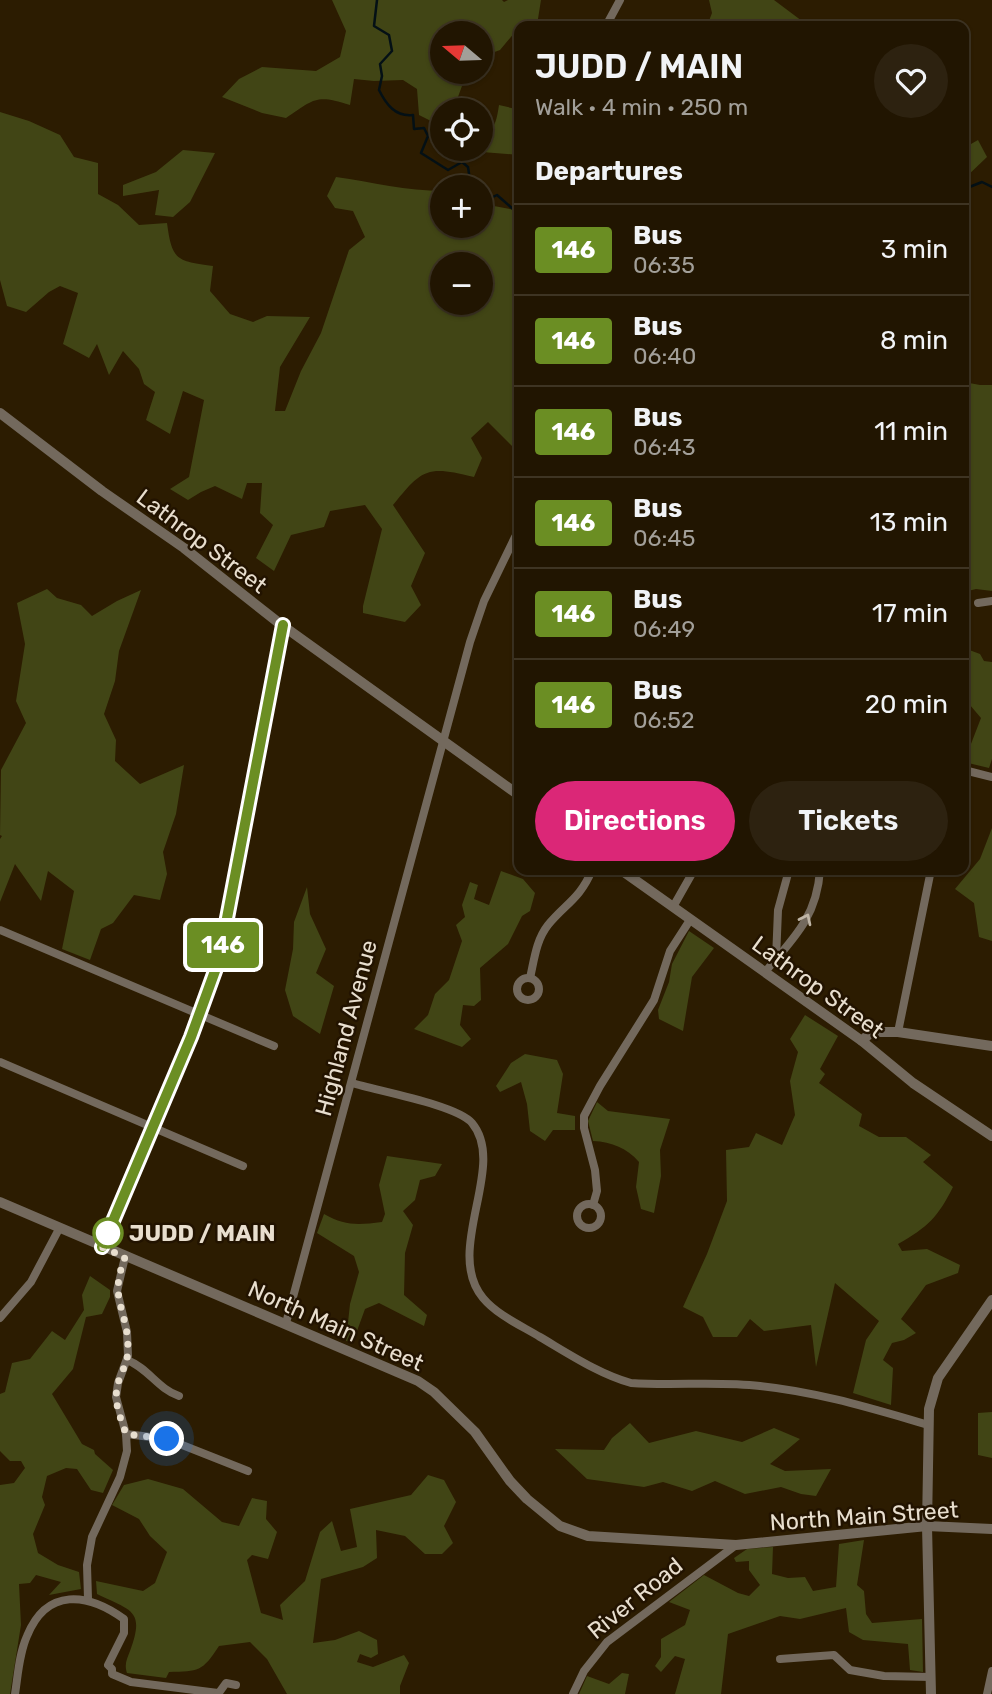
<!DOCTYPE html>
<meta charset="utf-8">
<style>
:root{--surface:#211501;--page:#2d2210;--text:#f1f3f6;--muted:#a29f99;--line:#3e3423;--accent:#db2777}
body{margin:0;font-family:Rubik,sans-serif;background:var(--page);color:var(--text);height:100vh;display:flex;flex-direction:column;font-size:26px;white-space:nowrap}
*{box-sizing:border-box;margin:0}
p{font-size:23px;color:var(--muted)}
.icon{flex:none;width:38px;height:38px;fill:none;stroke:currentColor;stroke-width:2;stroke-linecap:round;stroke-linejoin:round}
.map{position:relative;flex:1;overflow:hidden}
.side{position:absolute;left:514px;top:21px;width:455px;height:854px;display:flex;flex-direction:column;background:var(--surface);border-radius:14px;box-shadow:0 2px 5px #0004,0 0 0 2px var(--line)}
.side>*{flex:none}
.badge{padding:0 14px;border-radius:5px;font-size:24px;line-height:46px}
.needle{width:46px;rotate:289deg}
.tools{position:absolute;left:430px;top:21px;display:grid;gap:14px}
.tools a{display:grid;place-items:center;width:63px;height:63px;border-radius:50%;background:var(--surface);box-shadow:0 2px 5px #0004,0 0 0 2px var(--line);font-size:35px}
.you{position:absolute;width:35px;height:35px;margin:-18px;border:5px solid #fff;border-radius:50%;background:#1a73e8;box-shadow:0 0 0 10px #1a73e833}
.map>.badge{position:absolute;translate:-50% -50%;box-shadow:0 0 0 4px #fff}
h2{padding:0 21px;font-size:26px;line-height:63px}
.round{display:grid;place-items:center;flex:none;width:74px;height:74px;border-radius:37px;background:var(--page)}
.overview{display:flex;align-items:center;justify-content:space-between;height:119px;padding:0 21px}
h1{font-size:33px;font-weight:600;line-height:52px}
.button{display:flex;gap:14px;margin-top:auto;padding:14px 21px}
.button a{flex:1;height:80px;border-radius:42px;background:var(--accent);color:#fff;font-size:28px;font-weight:600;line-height:80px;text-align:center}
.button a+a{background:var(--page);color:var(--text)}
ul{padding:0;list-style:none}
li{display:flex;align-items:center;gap:21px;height:91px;padding:0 21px;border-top:2px solid var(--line)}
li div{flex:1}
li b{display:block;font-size:26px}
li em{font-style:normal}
li .badge{min-width:77px;font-weight:700;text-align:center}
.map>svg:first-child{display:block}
</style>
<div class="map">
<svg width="992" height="1694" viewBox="0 0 992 1694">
<rect width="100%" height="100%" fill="#2c1c01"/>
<g fill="#414515" fill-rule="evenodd">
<path d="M332 0H502L504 2 508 0H541L537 25 520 26 500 50 481 57V33H443V72H459L462 86 455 105 472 103 489 112 481 122V110H443V127L419 115 417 89 403 80 374 81 354 79 350 105C316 94 314 99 286 118L262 113 222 97 239 79 262 67 316 71 340 57 346 31Z"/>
<polygon points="709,0 774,0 802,21 811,23 812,26 707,26 712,13"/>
<path d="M499 105 520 110V155L482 152C480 136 488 137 495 123 497 118 498 111 499 105Z"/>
<path d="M0 112 29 121 60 135 74 157 98 163V194L118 205 139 225 167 223C172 261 177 261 213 266L210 291 230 314 253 322 267 316 310 317 280 367 275 411H285L301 371 321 333 349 250 365 237 353 211 335 208 327 196 336 177C372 182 407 191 443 191V226H481V208L494 206 520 211V454L488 422 471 438 482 458 474 477C427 465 422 469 393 505L425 553 411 586 421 605 405 622 363 613V606L382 529 365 505 330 511 324 527 291 535 274 571 256 558 273 525 260 513 262 483H247L242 499 215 486 201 492 188 500 170 489 189 477 204 400 183 391 170 434 146 420 155 392 144 384 139 369 123 351 109 375 97 344 89 358 63 344 78 293 60 286 49 292 26 312 7 306 0 280ZM443 264H481V303H443Z"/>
<polygon points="978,140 987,157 964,179 964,148"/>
<polygon points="183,150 215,153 190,202 173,217 155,215 159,190 123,196 123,185 156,172"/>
<polygon points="964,382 980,385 992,385 992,591 976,589 964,592"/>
<polygon points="47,589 57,598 81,605 92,616 117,601 141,590 119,651 115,681 104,714 116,740 115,761 140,784 184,765 176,814 163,852 167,874 160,900 134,895 113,923 101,929 90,960 62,949 74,891 48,871 41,901 15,864 0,902 0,839 2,836 0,835 1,770 26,723 16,701 25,644 17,603"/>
<polygon points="964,648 980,654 984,661 992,662 992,759 989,768 964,762 981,718 964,698"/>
<polygon points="992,828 992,941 979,937 974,903 955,889 980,859"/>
<polygon points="501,871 523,879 535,893 530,911 522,916 508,944 480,968 481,1000 474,1006 463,1005 460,1025 471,1039 462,1047 414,1029 428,1015 435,994 449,980 462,941 456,925 465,917 462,905 470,882 478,885 474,899 489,905"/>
<polygon points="307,887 310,914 326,949 316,973 334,986 320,1034 293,1016 285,990 293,949 294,922"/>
<polygon points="689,931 714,948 692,977 683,1031 659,1019 658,1010 669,982 672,964"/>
<path d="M805 1015 838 1036 820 1069 825 1074 819 1083 862 1114 859 1126 879 1137H906L931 1155 923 1162 953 1187C938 1217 928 1227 898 1244L902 1251 927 1249 960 1265 958 1273 926 1285 901 1319 916 1333 904 1340 892 1343 883 1360 893 1368 891 1405 853 1393 866 1340 879 1321 835 1283 816 1367 811 1325 764 1331 750 1319 737 1337H713L703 1317 683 1307 707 1254 727 1201 726 1150 749 1147 756 1133 782 1145 795 1115 790 1081 798 1052 790 1039Z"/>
<polygon points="525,1054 557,1060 563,1074 557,1113 575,1116 575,1130 553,1130 545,1141 530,1131 527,1104 521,1082 500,1092 496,1086 511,1063"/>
<path d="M597 1102 608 1111 670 1119 660 1150 661 1176 654 1213 641 1209 636 1187 639 1162C627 1148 612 1142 593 1141L588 1121Z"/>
<path d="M387 1156 442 1164 435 1176 420 1180 415 1200 403 1211 413 1225 405 1253 404 1295 427 1315 424 1326 379 1303 365 1309 353 1342 346 1341 350 1304 359 1272 354 1256 317 1233 324 1214C345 1226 358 1225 382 1222L385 1214 379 1185Z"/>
<polygon points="90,1276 110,1290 110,1297 102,1314 86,1317 73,1369 52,1394 82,1444 94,1450 95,1454 113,1470 103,1493 91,1490 77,1469 66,1468 47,1476 42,1497 45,1505 33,1534 38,1553 58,1565 79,1572 81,1589 49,1595 61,1582 36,1575 30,1583 19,1584 21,1625 10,1694 0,1694 0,1485 14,1483 25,1468 21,1461 10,1461 0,1451 0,1394 5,1392 12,1363 30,1359 52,1331 65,1340 84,1310 82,1295"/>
<polygon points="992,1412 992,1458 978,1455 978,1413"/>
<polygon points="630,1423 649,1443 696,1431 742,1442 774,1428 800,1439 770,1464 785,1471 831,1469 816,1496 801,1494 781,1487 745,1494 715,1481 692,1491 663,1482 644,1487 587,1479 555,1449 604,1450 612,1438"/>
<path d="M428 1475 444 1480 456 1502 444 1526 453 1543 442 1554H425L405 1536 376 1530 377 1558 363 1567 321 1579 313 1643 335 1640 359 1631 377 1640 378 1654 371 1658 360 1654 357 1662 373 1667 404 1655 409 1663 400 1686V1694H287L267 1659 250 1642 219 1646C202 1672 199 1671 169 1672L166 1678 127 1673C124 1664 127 1659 130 1651 145 1610 132 1611 97 1594L96 1581 143 1591 155 1583 167 1552 150 1536 139 1519 112 1505 124 1485 148 1479 183 1489 222 1522 239 1526 252 1498 267 1501 266 1519 277 1532 268 1559 252 1555 247 1560 261 1613 283 1620 280 1605 305 1581 320 1532 332 1521 341 1551 357 1547 350 1509 411 1495Z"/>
<polygon points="864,1540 857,1585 864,1591 866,1614 872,1623 922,1619 923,1672 910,1670 908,1644 863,1640 849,1632 846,1608 800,1619 780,1616 728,1634 721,1694 675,1694 685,1659 675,1656 661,1672 655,1666 661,1657 661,1639 685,1625 690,1610 669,1602 704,1575 738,1593 749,1596 760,1585 749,1570 749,1561 736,1562 734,1558 747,1549 773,1547 772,1574 788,1578 805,1577 813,1591 836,1587 839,1544"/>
<polygon points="622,1673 629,1674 625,1694 579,1694 587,1676 609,1684"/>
</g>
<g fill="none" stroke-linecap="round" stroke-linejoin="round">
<g stroke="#041015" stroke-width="2.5">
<path d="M377 0 374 26 389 35 392 51 380 64 382 76 379 90C386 104 395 117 413 115L414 129 424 128 428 136 421 153 448 170 462 162 468 167 471 187"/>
<polyline points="964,184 967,188 982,182 992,187"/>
<polyline points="481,203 497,195 513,209 514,196 520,194"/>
</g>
<g stroke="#73695d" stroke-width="8">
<polyline points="606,26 620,0"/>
<polyline points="978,603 992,601"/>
<polyline points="964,770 992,777"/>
<polyline points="673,907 694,870"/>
<polyline points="0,930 274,1046"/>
<polyline points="776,959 778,910 789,870"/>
<path d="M765 972C793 939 817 917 820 870"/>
<circle cx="528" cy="989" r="11"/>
<path d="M530 978C534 961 536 940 548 925 565 904 580 899 592 870"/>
<polyline points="898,1032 931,870"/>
<polyline points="0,1062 243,1166"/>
<path d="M352 1083C378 1091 457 1105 472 1123 508 1166 443 1250 483 1298 497 1315 522 1326 540 1337 569 1354 599 1374 631 1383 674 1386 718 1381 760 1386 819 1392 873 1409 929 1425"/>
<circle cx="589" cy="1216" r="12"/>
<polyline points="593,1205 597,1191 595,1170 584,1128 584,1116 600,1086 654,1000 670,951 690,920"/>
<polyline points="102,1247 191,1037 211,986 224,941 283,625"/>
<polyline points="0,1318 31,1282 59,1229"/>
<polyline points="286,1323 470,642 484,601 515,537"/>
<path d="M127 1360C148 1368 158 1389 179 1396"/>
<polyline points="126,1434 167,1439 248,1471"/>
<polyline points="88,1599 87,1565 92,1537 120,1477 127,1451 126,1434 116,1397 118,1383 128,1356 127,1332 117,1291 125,1257"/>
<polyline points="780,1659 834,1655 850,1670 884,1676 931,1677"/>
<path d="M15 1694C18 1675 19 1654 27 1636 47 1587 88 1593 124 1619V1633L108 1665 112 1669V1674L131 1682 218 1693"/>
<polyline points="218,1694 226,1683 236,1685"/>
<polyline points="573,1694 584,1671 607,1642 736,1545"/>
<polyline points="987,1694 992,1671"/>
</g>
<g stroke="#73695d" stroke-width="10">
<polyline points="0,413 102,491 184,548 279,623 520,796"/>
<polyline points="621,870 862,1041 913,1083 992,1136"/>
<polyline points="862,1041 871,1032 898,1032 992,1046"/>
<polyline points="0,1202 418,1381 434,1392 475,1432 510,1481 527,1499 560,1526 588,1536 736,1545 927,1526 992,1529"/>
<polyline points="931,1694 927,1526 929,1409 938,1378 992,1300"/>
</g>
</g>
<defs><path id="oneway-chevron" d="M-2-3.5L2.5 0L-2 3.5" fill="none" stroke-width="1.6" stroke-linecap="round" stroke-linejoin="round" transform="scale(1.75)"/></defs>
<use stroke="#bfb5a6" href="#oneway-chevron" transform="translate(806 919) rotate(-64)"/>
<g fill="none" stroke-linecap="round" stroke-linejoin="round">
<defs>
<polyline id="line" points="102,1247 191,1037 219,960 283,625"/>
</defs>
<use href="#line" stroke="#fff" stroke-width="16"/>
<use href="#line" stroke="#6b8e23" stroke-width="10"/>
<path stroke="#e8dece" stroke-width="7" stroke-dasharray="0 12.6" d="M108 1233 112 1223 102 1247 125 1257C108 1301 128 1308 128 1349 128 1361 123 1369 119 1380 112 1400 120 1416 126 1434L167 1439"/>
</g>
<circle fill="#fff" stroke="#6b8e23" stroke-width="3.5" cx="108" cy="1233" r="14"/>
<g text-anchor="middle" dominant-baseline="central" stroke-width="5" stroke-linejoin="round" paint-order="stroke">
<g font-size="23" fill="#e8dece" stroke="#221300">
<text transform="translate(202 541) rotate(37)">Lathrop Street</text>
<text transform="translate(818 987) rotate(36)">Lathrop Street</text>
<text transform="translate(346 1028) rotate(-75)">Highland Avenue</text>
<text transform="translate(336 1326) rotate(24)">North Main Street</text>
<text transform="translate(864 1516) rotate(-4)">North Main Street</text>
<text transform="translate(635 1598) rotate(-39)">River Road</text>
</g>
<g font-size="23" font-weight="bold" fill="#e8dece" stroke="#221300" text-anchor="start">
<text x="129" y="1233">JUDD / MAIN</text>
</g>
</g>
</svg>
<div class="tools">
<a><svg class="needle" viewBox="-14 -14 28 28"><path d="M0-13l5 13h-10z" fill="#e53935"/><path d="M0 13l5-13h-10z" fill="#a29f99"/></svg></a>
<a><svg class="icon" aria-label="locate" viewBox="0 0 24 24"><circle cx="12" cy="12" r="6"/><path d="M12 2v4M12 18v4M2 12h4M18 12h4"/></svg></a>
<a>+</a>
<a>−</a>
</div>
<div class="you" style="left:167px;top:1439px"></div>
<b class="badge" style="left:223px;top:945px;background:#6b8e23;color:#fff">146</b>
<section class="side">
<div class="overview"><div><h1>JUDD / MAIN</h1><p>Walk · 4 min · 250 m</p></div><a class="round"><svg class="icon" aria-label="heart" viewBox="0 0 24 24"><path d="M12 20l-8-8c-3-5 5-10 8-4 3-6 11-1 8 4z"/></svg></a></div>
<h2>Departures</h2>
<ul>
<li><span class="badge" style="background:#6b8e23;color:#fff">146</span><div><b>Bus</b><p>06:35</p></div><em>3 min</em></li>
<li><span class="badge" style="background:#6b8e23;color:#fff">146</span><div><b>Bus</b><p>06:40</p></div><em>8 min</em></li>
<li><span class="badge" style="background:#6b8e23;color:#fff">146</span><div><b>Bus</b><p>06:43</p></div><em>11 min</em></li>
<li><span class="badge" style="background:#6b8e23;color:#fff">146</span><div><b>Bus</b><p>06:45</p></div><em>13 min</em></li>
<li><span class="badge" style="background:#6b8e23;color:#fff">146</span><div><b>Bus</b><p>06:49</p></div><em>17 min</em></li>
<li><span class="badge" style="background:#6b8e23;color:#fff">146</span><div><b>Bus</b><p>06:52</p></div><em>20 min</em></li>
</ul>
<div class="button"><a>Directions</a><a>Tickets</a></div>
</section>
</div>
